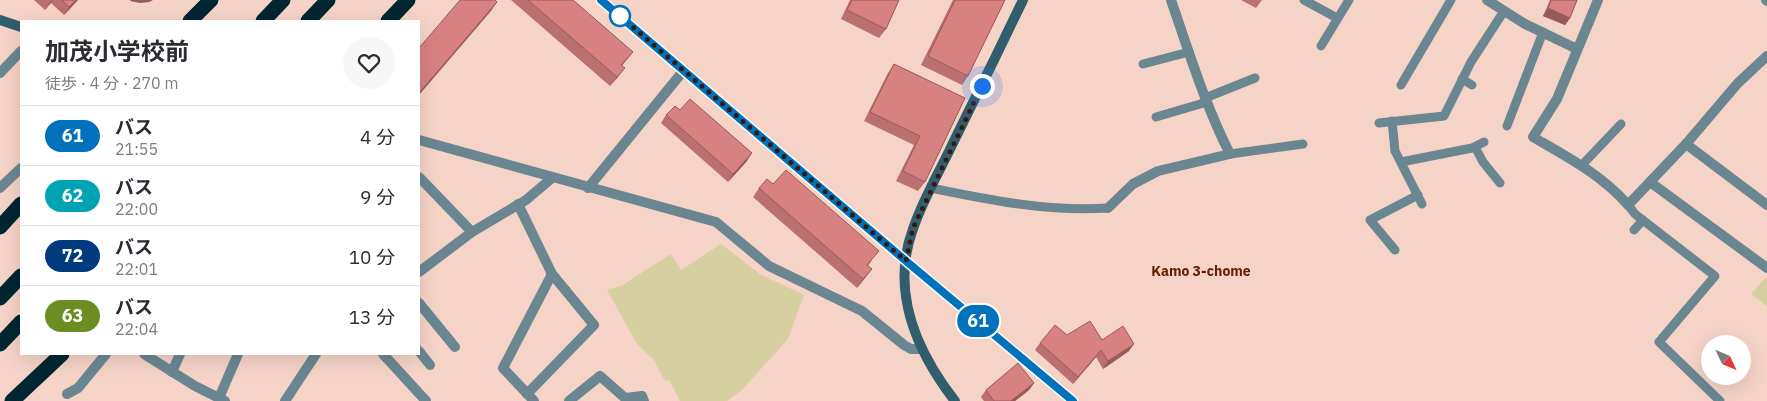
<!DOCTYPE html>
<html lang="ja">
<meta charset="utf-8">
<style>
:root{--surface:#fff;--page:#f7f7f7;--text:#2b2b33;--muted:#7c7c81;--line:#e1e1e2}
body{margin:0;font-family:"IBM Plex Sans","Noto Sans JP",sans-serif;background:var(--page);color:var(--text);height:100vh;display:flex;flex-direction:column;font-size:19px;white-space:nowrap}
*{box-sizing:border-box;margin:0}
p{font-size:16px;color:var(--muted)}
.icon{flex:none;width:28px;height:28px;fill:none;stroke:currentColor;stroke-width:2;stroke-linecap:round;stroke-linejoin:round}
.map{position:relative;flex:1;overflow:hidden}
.panel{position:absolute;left:20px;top:20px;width:400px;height:335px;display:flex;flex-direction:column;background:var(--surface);border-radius:0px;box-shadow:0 5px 20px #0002}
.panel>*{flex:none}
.badge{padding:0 10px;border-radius:16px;font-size:18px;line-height:32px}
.needle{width:32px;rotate:134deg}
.fabs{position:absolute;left:1701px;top:335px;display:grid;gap:10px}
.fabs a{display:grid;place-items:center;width:50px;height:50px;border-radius:50%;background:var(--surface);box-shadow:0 5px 20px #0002;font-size:25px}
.you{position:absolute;width:25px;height:25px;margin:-12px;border:4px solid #fff;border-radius:50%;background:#1a73e8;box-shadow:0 0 0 8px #1a73e833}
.map>.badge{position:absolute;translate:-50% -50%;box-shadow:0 0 0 2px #fff}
.round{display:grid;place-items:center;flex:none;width:52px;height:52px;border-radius:26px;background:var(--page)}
.headline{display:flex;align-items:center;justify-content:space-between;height:85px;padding:0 25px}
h1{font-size:24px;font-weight:700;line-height:38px}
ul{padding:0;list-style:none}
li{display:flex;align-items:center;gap:15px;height:60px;padding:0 25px;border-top:1px solid var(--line)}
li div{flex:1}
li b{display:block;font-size:19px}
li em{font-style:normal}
li .badge{min-width:55px;font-weight:700;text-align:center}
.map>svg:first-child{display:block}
</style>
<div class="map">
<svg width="1767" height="401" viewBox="0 0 1767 401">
<rect width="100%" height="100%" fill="#f6d3c7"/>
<g fill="#d6cf9f">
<polygon points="721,244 760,274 804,295 788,339 742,390 727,401 680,401 669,380 665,381 654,360 637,344 607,290 621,286 671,254 681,270"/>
<polygon points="1765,278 1767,280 1767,306 1751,294"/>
</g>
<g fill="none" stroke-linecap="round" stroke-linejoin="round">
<g stroke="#6a8791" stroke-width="9">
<polyline points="1304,0 1337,18"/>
<polyline points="1321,46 1349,0"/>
<polyline points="1143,64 1189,52"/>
<polyline points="1462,79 1472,85"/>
<polyline points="1401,85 1451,0"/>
<polyline points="1205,98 1255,78"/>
<polyline points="1156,117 1207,102"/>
<polyline points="1392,121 1395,151 1422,204"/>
<polyline points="1379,123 1444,116 1471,62 1504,11"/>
<polyline points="1507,126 1543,32"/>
<polyline points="1475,147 1483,162 1500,183"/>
<polyline points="1230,154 1303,144"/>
<polyline points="1401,162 1472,148 1484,142"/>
<polyline points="1582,165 1621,124"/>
<path d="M931 188C989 200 1048 212 1108 208"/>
<polyline points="1628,205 1635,214 1715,276 1659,342 1720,401"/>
<polyline points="1634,230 1643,220"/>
<polyline points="1395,250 1370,220 1418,195"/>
</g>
<g stroke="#6a8791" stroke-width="10">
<polyline points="1487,0 1525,24 1577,49"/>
<path d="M1598 0 1557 99 1533 137C1566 156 1602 175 1628 205L1686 144 1738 83 1767 56"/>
<polyline points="1766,0 1767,1"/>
<polyline points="0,73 21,51"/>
<polyline points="419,140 716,222 769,266 862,311 904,345 911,349 921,349"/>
<polyline points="1686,144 1767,205"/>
<polyline points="419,177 472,232"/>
<polyline points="1650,182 1767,268"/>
<polyline points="0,188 21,168"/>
<polyline points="588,188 684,70"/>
<polyline points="518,204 552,274 594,325 527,394"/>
<path d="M1108 208 1133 184 1158 171 1230 154C1205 105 1189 52 1171 0"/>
<polyline points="419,272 472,232 526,200 552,178"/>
<polyline points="419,303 455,347"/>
<polyline points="419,351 430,365"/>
<polyline points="144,354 195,386 225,401"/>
<polyline points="383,354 426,401"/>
<polyline points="172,372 180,354"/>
<polyline points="67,394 78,388 106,354"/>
<polyline points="219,398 238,354"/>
<polyline points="285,401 316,354"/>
<polyline points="534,401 503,368 552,274"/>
<polyline points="569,401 600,376 625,398 642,396 644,401"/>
</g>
<g stroke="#315e6c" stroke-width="10">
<polyline points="601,0 906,261 1073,401"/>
<polyline points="0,20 21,27"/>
<path d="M955 401C917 352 890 291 913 229 923 199 940 171 953 143 977 95 1000 48 1023 0"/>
</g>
<g stroke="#002632" stroke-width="15">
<polyline points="190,21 211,0"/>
<polyline points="263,21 283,0"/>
<polyline points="308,21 328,0"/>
<polyline points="388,21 408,0"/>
<polyline points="0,227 21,204"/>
<polyline points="0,298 21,276"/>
<polyline points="0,344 21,322"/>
<polyline points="12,401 62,354"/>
</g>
</g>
<g fill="#b9706f">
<polygon points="34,0 78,0 64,15 51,3 45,10"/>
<polygon points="511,0 573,0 633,52 622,66 618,77 610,86"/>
<polygon points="850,0 899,0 886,29 879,38 841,19"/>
<polygon points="953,0 1005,0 968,76 962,85 921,65"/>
<polygon points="1241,0 1262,0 1256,8"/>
<polygon points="1550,0 1577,0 1570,18 1565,25 1543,16"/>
<polygon points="894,64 965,98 925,182 918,191 896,181 914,145 864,121 888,73"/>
<polygon points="680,110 747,161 728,182 661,123 666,115"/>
<polygon points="773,184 872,260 868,266 872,269 857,288 753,197 759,188"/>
<polygon points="1067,335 1102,340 1129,351 1103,369 1096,357 1073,384 1035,350 1040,343"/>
<polygon points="1034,383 1029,390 1015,401 984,401 981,397 986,390"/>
</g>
<g fill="#965b5a">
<polygon points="52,0 53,0 45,10 50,2"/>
<polygon points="76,0 78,0 64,15 69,7"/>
<polygon points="131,0 153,0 149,2 140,3 130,1"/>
<polygon points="497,2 491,11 419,95 419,93"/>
<polygon points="1548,8 1570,18 1565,25 1543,16"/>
<polygon points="625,68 618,77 610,86 617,77"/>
<polygon points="752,153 747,161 728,182 733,174"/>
<polygon points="872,269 865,278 857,288 863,279"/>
<polygon points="1134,344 1129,351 1103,369 1108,361"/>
<polygon points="1101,350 1096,357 1073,384 1078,377"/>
<polygon points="1034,383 1029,390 1015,401 1011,401"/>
</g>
<g fill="#d78281" stroke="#965b5a">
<polygon points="62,0 76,0 69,7"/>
<polygon points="460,0 495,0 497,2 419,93 419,48"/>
<polygon points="528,0 573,0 633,52 621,65 625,68 617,77"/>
<polygon points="852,0 899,0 886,29 847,10"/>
<polygon points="955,0 1005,0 968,76 928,56"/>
<polygon points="1551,0 1577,0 1570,18 1548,8"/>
<polygon points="894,64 965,98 925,182 903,171 920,136 870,112"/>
<polygon points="690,99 752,153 733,174 666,115 675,106 680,110"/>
<polygon points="786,170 879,251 867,265 872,269 863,279 759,188 767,179 773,184"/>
<polygon points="1090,321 1102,340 1123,326 1134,344 1108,361 1101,350 1078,377 1040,343 1055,325 1067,335"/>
<polygon points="1018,363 1034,383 1011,401 994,401 986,390"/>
</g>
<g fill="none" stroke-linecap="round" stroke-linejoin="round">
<defs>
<polyline id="line" points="601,0 906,261 1073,401"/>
</defs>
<use href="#line" stroke="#fff" stroke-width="11"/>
<use href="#line" stroke="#0072bc" stroke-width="8"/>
<polyline stroke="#38190e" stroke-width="5" stroke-dasharray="0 9" points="620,16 906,261 913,228 982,86"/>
</g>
<circle fill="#fff" stroke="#0072bc" stroke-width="2.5" cx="620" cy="16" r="10"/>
<g text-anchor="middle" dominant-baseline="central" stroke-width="4" stroke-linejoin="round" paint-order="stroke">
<g font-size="14" font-weight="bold" fill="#642001" stroke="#f6d3c7">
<text x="1201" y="271">Kamo 3-chome</text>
</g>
</g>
</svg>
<div class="fabs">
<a><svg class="needle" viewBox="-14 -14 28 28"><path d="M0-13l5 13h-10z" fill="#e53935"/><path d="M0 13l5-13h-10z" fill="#7c7c81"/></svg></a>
</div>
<div class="you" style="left:982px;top:86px"></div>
<b class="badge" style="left:978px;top:321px;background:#0072bc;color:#fff">61</b>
<section class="panel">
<div class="headline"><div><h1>加茂小学校前</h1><p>徒歩 · 4 分 · 270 m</p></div><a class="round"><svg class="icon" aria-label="heart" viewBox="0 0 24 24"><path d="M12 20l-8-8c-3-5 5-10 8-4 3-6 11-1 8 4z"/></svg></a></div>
<ul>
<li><span class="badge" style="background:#0072bc;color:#fff">61</span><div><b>バス</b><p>21:55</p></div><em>4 分</em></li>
<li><span class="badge" style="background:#00a3b4;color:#fff">62</span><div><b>バス</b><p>22:00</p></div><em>9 分</em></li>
<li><span class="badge" style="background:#003b80;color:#fff">72</span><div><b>バス</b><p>22:01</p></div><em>10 分</em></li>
<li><span class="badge" style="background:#6b8e23;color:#fff">63</span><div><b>バス</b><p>22:04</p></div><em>13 分</em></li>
</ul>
</section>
</div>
